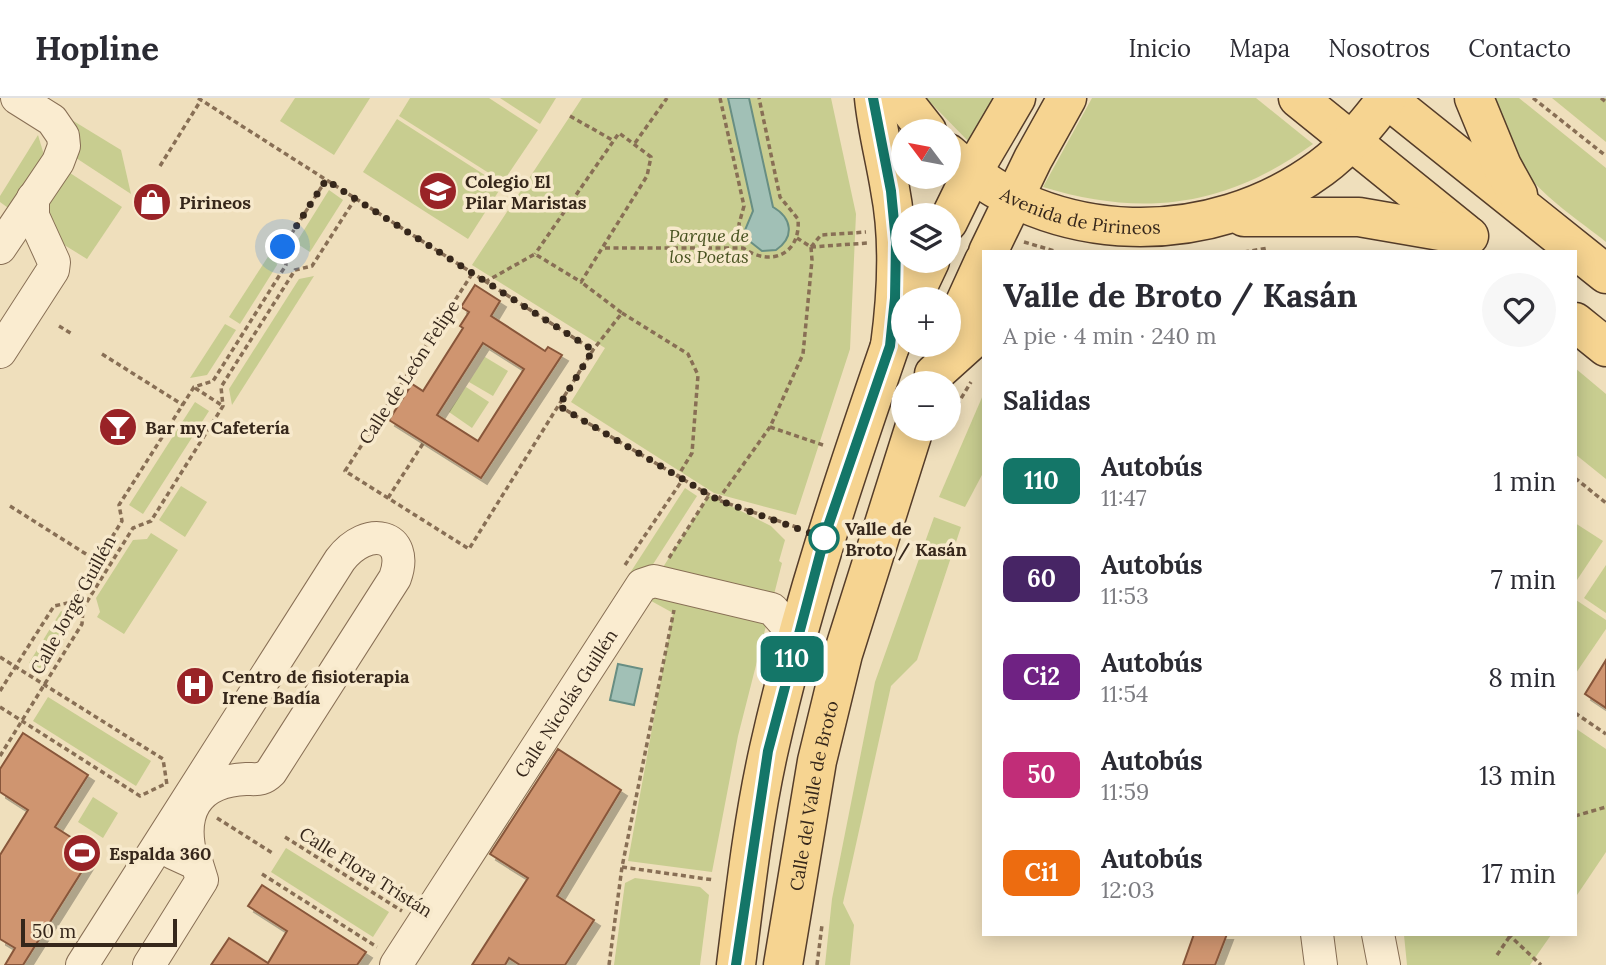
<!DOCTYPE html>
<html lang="es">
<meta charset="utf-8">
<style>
:root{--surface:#fff;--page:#f7f7f7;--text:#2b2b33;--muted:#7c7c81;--line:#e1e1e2}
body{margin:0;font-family:Lora,serif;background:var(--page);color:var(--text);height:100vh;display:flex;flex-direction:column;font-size:26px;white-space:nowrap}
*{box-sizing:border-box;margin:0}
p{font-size:23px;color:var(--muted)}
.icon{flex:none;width:38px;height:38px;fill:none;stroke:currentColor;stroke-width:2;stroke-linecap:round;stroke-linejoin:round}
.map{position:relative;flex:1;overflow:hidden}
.side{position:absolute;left:982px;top:152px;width:595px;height:686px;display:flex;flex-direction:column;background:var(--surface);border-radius:0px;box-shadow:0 4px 18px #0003}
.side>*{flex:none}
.badge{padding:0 14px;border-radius:10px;font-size:24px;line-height:46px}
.needle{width:46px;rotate:302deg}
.buttons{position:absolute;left:891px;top:21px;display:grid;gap:14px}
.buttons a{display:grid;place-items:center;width:70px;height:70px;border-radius:50%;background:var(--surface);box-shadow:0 4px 18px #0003;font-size:35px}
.scale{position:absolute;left:21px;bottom:18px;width:156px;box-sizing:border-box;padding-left:7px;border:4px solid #36271b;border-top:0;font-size:19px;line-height:24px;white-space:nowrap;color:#36271b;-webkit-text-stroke:5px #f7e9cc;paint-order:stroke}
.you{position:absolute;width:35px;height:35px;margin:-18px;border:5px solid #fff;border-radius:50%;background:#1a73e8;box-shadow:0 0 0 10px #1a73e833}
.map>.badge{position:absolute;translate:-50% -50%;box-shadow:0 0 0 4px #fff}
h2{padding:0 21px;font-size:26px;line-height:63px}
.round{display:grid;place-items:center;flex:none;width:74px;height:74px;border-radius:37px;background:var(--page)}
.summary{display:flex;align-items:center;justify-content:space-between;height:119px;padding:0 21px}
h1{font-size:33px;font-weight:800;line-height:52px}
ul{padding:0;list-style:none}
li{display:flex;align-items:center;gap:21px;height:98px;padding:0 21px}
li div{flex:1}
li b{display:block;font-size:26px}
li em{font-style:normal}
li .badge{min-width:77px;font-weight:700;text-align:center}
header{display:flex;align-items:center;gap:42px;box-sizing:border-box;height:98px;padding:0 35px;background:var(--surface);border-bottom:2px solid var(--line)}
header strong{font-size:33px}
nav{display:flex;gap:38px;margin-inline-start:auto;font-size:24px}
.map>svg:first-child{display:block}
</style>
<header>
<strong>Hopline</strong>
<nav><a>Inicio</a><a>Mapa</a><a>Nosotros</a><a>Contacto</a></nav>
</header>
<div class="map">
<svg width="1606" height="867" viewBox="0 0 1606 867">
<defs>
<filter id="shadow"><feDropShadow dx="6" dy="6" stdDeviation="0" flood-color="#0004"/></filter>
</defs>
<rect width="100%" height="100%" fill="#efdfbc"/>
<g fill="#c8cd90">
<polygon points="295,0 370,0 334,57 280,23"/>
<polygon points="410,0 489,0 538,32 503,84 399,18"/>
<polygon points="500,0 556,0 540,26"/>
<polygon points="582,0 831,0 856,116 850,251 796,417 714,395 571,304 605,250 472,167"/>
<polygon points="926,0 997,0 970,45"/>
<path d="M1092 0H1256L1313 46C1227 108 1144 120 1043 89Z"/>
<path d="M1495 0H1519L1606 70V144C1577 121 1541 98 1520 67 1507 47 1502 23 1495 0Z"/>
<polygon points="1552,0 1606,0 1606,44"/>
<polygon points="62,16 121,52 131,96 73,58"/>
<polygon points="397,21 502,88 468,141 363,74"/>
<polygon points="38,37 44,57 11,112 0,104 0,98"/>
<polygon points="67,73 122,109 87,161 53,140 42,112"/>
<polygon points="329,92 343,102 310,154 296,145"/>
<polygon points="273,151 277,167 240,226 229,219"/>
<polygon points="314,178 232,307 229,291 299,181"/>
<polygon points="225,226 236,232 207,277 190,280"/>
<polygon points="485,259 508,273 493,298 469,284"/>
<polygon points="1575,270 1606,296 1606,381 1575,356"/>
<polygon points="466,289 489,304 472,330 449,314"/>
<polygon points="983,297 983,375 965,409 939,399"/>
<polygon points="195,304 209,313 143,416 129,407"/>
<polygon points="181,388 207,404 185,439 159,422"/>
<polygon points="685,390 697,398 422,825 409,817"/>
<polygon points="709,397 771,428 785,442 779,463 782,465 738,638 712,774 628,763 673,515 644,499"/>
<polygon points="934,419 961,429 917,562 891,588 843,805 854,827 850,867 825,867 832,801 875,584"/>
<polygon points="1575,425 1603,443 1575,485"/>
<polygon points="151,435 178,452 124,536 97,519 100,514 96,500 133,442 147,441"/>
<polygon points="1606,467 1606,515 1584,500"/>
<polygon points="1576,502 1606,522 1606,531 1576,575"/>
<polygon points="61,513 75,522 44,574 29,565"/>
<polygon points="48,599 151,663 136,688 33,623"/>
<polygon points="1575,630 1606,651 1606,754 1575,800"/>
<polygon points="93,699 118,715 103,740 78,724"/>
<polygon points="286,750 389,814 373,839 271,774"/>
<polygon points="635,780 700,789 709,797 700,867 614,867 625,785"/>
<polygon points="1404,837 1404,836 1551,837 1530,867 1407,867"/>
</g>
<g fill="#a1c0b6" stroke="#688e83" stroke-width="2">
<path d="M728 0H749L773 109C792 120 795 139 776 152L762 153 748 142 745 132 753 113Z"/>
<polygon points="618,566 642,571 634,607 610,602"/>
</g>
<g fill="#cf9570" stroke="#88573a" stroke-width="2" fill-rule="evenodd" filter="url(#shadow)">
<path d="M475 187 500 203 491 218 545 253 548 249 562 257 481 380 389 322 412 286 423 293 463 230 460 228 469 214 461 209ZM483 245 524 271 478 343 437 317Z"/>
<polygon points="1606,562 1606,610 1585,596"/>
<polygon points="23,635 88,677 55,729 94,754 23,867 5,867 15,850 0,841 0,757 28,712 0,694 0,671"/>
<polygon points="558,651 621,692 557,798 594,822 565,867 520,867 509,860 505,867 472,867 528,780 490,756"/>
<polygon points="262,787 366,854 357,867 211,867 229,840 268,865 287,833 248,808"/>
<polygon points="1194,836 1227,836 1215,867 1183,867"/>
</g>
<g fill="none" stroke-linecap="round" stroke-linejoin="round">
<defs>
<g id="minor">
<polyline points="0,150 58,64 64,48 63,38 52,22 17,0"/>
<polyline points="0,254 53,172 54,164 33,118 33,100"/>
<polyline points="1317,836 1321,867"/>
<polyline points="1378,836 1384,867"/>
<path d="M82 867 340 462C367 426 411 436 395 480L271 674C262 683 257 681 246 681 195 683 179 716 192 762"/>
<polyline points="149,867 202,782 197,766 173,755"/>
<path id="s1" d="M396 867 642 487 654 483 772 511 797 539"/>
</g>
<g id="major">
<path d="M874 0C877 31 885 60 890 91 900 142 897 196 890 248"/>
<polyline points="901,0 927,33"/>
<polyline points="1298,0 1465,135"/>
<polyline points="1386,0 1606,176"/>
<polyline points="1474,0 1502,68 1518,97"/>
<path id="s2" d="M948 55C1051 151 1211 151 1321 70 1347 51 1368 25 1387 0"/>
<polyline points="1244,119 1359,119 1469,138"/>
<polyline points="948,124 972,75 1016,0"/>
<polyline points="988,154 1033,61 1067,0"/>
<polyline points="912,201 930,163"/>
<polyline points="1575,224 1606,249"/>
<polyline points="948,242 984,163"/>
<polyline points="934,276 984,231"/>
<path d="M736 867C745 795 753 722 769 651 800 513 844 381 890 248L903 220"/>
<path id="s3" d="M783 867 817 663 843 556 914 331"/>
</g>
</defs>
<use href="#minor" stroke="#886f55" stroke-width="34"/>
<use href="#major" stroke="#553d2a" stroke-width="41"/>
<g stroke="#886f55" stroke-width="3.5" stroke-dasharray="5 3.5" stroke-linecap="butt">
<polyline points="198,0 593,252"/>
<polyline points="720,0 744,108 739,126 743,150"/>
<polyline points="1533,0 1606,58"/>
<polyline points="1601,0 1606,4"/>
<polyline points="570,18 614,43"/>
<polyline points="635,45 667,0"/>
<polyline points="160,68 201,2"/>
<polyline points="1024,144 1058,154"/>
<polyline points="811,149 821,137 866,134"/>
<polyline points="811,149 868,145"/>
<path d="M605 150H743C770 169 801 157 798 121L780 99 759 0"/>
<polyline points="1244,154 1268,150"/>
<polyline points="472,176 345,373 469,451 593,252 622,215 581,184"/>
<polyline points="485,184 535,156 581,184 647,78 651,59 619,35 535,156"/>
<polyline points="622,215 688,256 698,277 692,355 678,378"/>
<polyline points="59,228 72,236"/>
<polyline points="102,256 183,307"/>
<polyline points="195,290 223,308"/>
<polyline points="559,308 718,402 796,429"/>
<polyline points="948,322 971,284"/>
<polyline points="770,329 823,347"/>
<polyline points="1575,380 1606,405"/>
<polyline points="388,400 424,344"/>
<polyline points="718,402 770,329 803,256 812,162 811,149 797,140"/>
<polyline points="10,408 97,463"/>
<polyline points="669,460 709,397"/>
<polyline points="625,467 683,381"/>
<polyline points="0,559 163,661 167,687"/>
<polyline points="0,593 54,508 72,504 122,423 119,407 194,289 213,283 286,167 283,149 326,82"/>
<polyline points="0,609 140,698 165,686"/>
<polyline points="1575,615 1606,636"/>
<polyline points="0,658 82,526 83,510 133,430 151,423 223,308 221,289 295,172 312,168 355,101"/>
<polyline points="1575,718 1606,709"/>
<polyline points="217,720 274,756"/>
<polyline points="285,739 402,813"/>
<polyline points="622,769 714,782"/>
<polyline points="262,776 377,849"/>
<polyline points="1508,836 1541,867"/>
<polyline points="1497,857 1510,838"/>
<polyline points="609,867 622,769 674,512"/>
<polyline points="817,867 822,827"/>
</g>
<use href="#minor" stroke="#faecd0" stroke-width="32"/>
<use href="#major" stroke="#f6d491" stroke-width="38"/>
</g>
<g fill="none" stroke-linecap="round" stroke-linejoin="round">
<defs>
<polyline id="line" points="736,867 768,653 826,434 890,248 895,200 896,144 891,93 873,0"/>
</defs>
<use href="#line" stroke="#fff" stroke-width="16"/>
<use href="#line" stroke="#147668" stroke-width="10"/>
<polyline stroke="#36271b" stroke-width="7" stroke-dasharray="0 12.6" points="283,149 326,82 593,252 559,308 718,402 824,440"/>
</g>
<defs>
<symbol id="school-disc" viewBox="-11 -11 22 22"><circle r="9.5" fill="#992327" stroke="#f7e9cc"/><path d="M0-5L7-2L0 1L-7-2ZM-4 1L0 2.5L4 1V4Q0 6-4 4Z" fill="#fff"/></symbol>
<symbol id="shop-disc" viewBox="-11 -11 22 22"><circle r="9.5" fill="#992327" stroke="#f7e9cc"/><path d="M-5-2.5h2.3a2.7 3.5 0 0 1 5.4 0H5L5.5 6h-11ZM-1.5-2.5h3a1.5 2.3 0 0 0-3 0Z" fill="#fff"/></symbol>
<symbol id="bar-disc" viewBox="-11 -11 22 22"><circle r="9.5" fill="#992327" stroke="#f7e9cc"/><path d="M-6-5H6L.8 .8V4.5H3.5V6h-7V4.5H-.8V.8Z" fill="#fff"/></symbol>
<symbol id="hospital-disc" viewBox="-11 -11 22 22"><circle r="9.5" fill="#992327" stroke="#f7e9cc"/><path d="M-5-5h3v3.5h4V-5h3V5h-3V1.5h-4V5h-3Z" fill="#fff"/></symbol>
<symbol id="stadium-disc" viewBox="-11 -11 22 22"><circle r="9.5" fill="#992327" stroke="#f7e9cc"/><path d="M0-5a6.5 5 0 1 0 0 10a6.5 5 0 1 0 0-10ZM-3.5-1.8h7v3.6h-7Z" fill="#fff"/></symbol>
</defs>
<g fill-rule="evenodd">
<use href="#school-disc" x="416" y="71" width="44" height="44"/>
<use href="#shop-disc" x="130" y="82" width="44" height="44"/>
<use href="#bar-disc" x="96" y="307" width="44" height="44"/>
<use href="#hospital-disc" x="173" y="566" width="44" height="44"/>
<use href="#stadium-disc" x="60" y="733" width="44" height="44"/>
</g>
<circle fill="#fff" stroke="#147668" stroke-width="3.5" cx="824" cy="440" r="14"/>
<g text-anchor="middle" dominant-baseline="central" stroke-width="7" stroke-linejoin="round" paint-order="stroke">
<g font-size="18" font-weight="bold" fill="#36271b" stroke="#f7e9cc" text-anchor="start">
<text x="465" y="83">Colegio El<tspan x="465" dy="21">Pilar Maristas</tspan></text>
<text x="179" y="104">Pirineos</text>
<text x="145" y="329">Bar my Cafetería</text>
<text x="222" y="578">Centro de fisioterapia<tspan x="222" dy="21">Irene Badía</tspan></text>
<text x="109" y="755">Espalda 360</text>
</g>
<g font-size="18" fill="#36271b" stroke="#f7e9cc">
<text stroke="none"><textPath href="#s2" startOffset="149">Avenida de Pirineos</textPath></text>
<text transform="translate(409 274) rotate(-57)">Calle de León Felipe</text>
<text transform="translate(73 507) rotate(-61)">Calle Jorge Guillén</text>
<text stroke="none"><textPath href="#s1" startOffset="312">Calle Nicolás Guillén</textPath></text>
<text stroke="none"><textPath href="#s3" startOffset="172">Calle del Valle de Broto</textPath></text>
<text transform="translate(366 774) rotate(32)">Calle Flora Tristán</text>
</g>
<g font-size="18" font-style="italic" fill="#485320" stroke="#f7e9cc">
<text x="709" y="137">Parque de<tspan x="709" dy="21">los Poetas</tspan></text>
</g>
<g font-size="18" font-weight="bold" fill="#36271b" stroke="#f7e9cc" text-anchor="start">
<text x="845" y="430">Valle de<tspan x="845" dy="21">Broto / Kasán</tspan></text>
</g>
</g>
</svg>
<div class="buttons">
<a><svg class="needle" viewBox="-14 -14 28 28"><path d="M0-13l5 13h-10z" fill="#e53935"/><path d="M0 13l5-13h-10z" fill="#7c7c81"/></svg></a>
<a><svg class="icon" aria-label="layers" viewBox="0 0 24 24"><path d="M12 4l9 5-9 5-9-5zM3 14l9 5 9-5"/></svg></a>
<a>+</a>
<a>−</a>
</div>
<div class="scale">50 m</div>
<div class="you" style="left:283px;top:149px"></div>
<b class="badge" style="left:792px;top:561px;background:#147668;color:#fff">110</b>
<section class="side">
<div class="summary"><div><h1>Valle de Broto / Kasán</h1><p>A pie · 4 min · 240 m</p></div><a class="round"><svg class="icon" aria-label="heart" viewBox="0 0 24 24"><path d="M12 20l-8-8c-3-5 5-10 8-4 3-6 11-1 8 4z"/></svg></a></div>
<h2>Salidas</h2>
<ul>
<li><span class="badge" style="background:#147668;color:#fff">110</span><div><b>Autobús</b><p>11:47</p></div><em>1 min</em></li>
<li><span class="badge" style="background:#472565;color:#fff">60</span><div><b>Autobús</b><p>11:53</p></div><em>7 min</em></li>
<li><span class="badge" style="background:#6f2283;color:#fff">Ci2</span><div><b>Autobús</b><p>11:54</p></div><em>8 min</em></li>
<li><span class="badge" style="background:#c12d78;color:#fff">50</span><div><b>Autobús</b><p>11:59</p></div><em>13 min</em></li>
<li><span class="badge" style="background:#ed6c10;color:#fff">Ci1</span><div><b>Autobús</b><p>12:03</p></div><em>17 min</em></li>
</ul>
</section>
</div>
